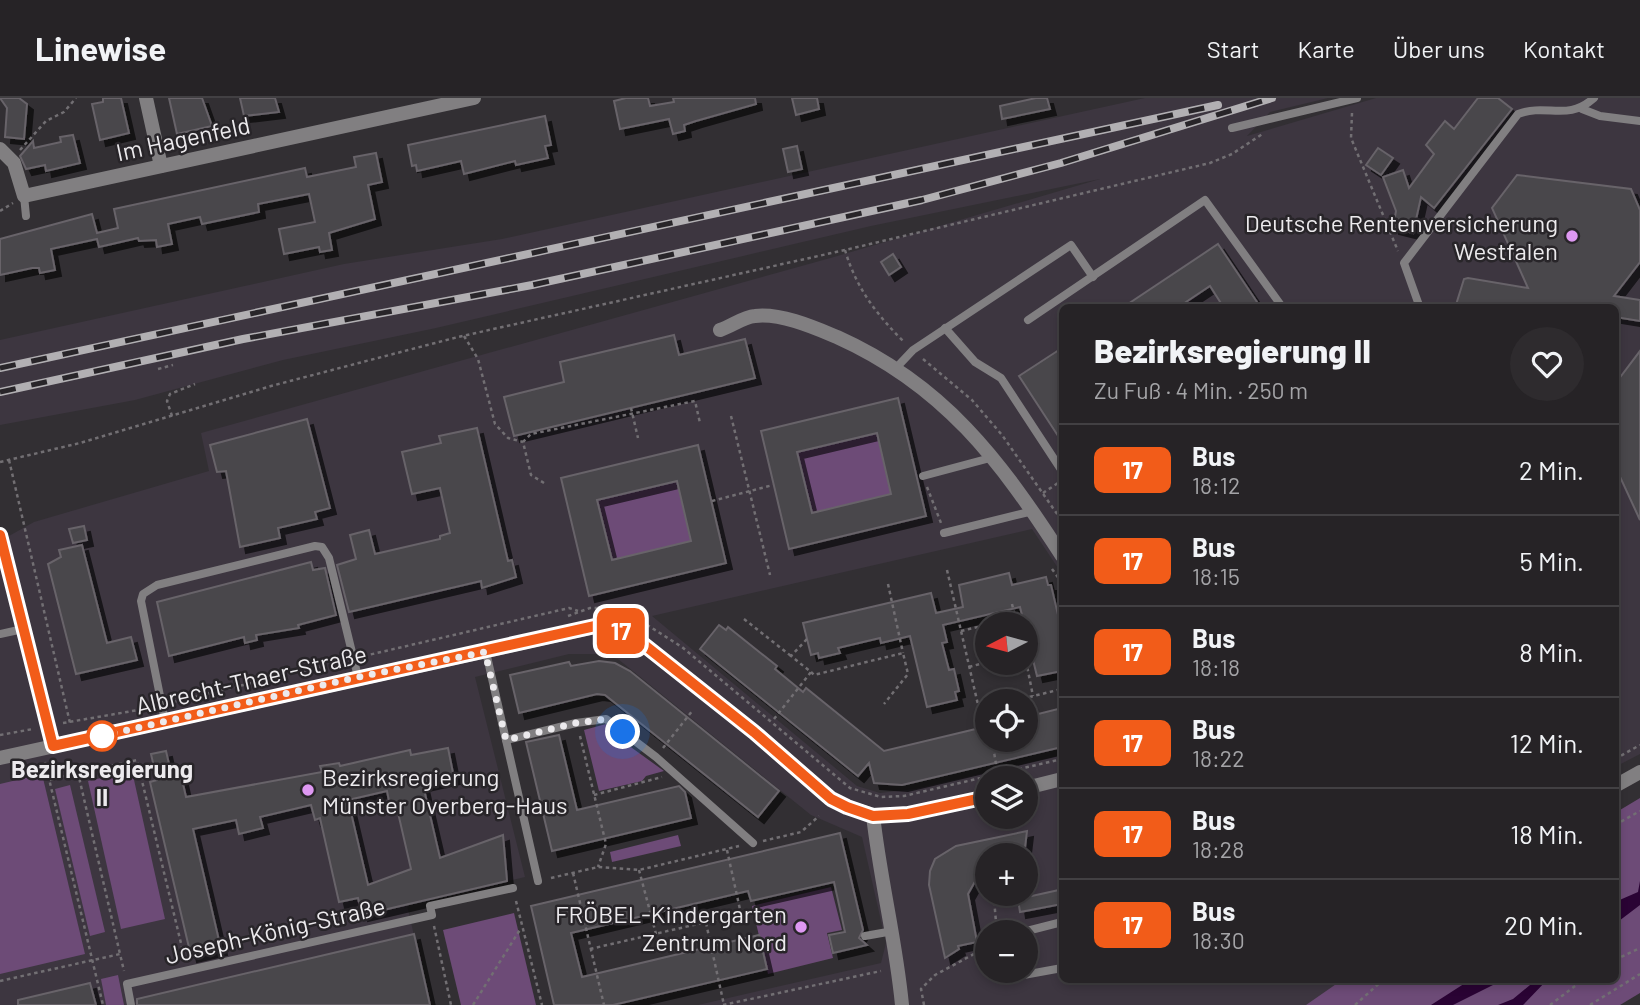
<!DOCTYPE html>
<html lang="de">
<meta charset="utf-8">
<style>
:root{--surface:#262326;--page:#2e2b2e;--text:#f1f3f6;--muted:#a4a4a7;--line:#424043}
body{margin:0;font-family:Barlow,sans-serif;background:var(--page);color:var(--text);height:100vh;display:flex;flex-direction:column;font-size:26px;white-space:nowrap}
*{box-sizing:border-box;margin:0}
p{font-size:23px;color:var(--muted)}
.icon{flex:none;width:38px;height:38px;fill:none;stroke:currentColor;stroke-width:2;stroke-linecap:round;stroke-linejoin:round}
.map{position:relative;flex:1;overflow:hidden}
.sheet{position:absolute;left:1059px;top:206px;width:560px;height:679px;display:flex;flex-direction:column;background:var(--surface);border-radius:10px;box-shadow:0 4px 10px #0003,0 0 0 2px var(--line)}
.sheet>*{flex:none}
.badge{padding:0 14px;border-radius:10px;font-size:24px;line-height:46px}
.needle{width:46px;rotate:264deg}
.controls{position:absolute;left:975px;top:514px;display:grid;gap:14px}
.controls a{display:grid;place-items:center;width:63px;height:63px;border-radius:50%;background:var(--surface);box-shadow:0 4px 10px #0003,0 0 0 2px var(--line);font-size:35px}
.you{position:absolute;width:35px;height:35px;margin:-18px;border:5px solid #fff;border-radius:50%;background:#1a73e8;box-shadow:0 0 0 10px #1a73e833}
.map>.badge{position:absolute;translate:-50% -50%;box-shadow:0 0 0 4px #fff}
.round{display:grid;place-items:center;flex:none;width:74px;height:74px;border-radius:37px;background:var(--page)}
.headline{display:flex;align-items:center;justify-content:space-between;height:119px;padding:0 35px}
h1{font-size:33px;font-weight:800;line-height:52px}
ul{padding:0;list-style:none}
li{display:flex;align-items:center;gap:21px;height:91px;padding:0 35px;border-top:2px solid var(--line)}
li div{flex:1}
li b{display:block;font-size:26px}
li em{font-style:normal}
li .badge{min-width:77px;font-weight:700;text-align:center}
header{display:flex;align-items:center;gap:42px;box-sizing:border-box;height:98px;padding:0 35px;background:var(--surface);border-bottom:2px solid var(--line)}
header strong{font-size:33px}
nav{display:flex;gap:38px;margin-inline-start:auto;font-size:24px}
.map>svg:first-child{display:block}
</style>
<header>
<strong>Linewise</strong>
<nav><a>Start</a><a>Karte</a><a>Über uns</a><a>Kontakt</a></nav>
</header>
<div class="map">
<svg width="1640" height="907" viewBox="0 0 1640 907">
<defs>
<filter id="shadow"><feDropShadow dx="6" dy="6" stdDeviation="0" flood-color="#0009"/></filter>
</defs>
<rect width="100%" height="100%" fill="#322f33"/>
<path fill="#3d3640" fill-rule="evenodd" d="M1145 0H1328L1270 14 1247 38 1376 0H1640V656L1615 669V210H1062V476L1032 431 652 518 857 688 880 695 915 691 1062 657V882H1367L1334 907H698L881 865 886 845 862 739 811 717 618 561 596 556H569L475 579 525 779 407 807 430 907H0V443L34 424 209 373 201 335 834 159 1100 81 871 128 436 230 283 262 135 302 0 327V242L344 166 502 141ZM987 681H1026V719H987ZM987 758H1026V796H987ZM987 835H1026V873H987Z"/>
<g fill="#6d4b77">
<polygon points="877,335 891,396 812,415 797,354"/>
<polygon points="677,383 691,443 612,462 597,402"/>
<polygon points="606,626 610,634 664,673 646,678 642,683 599,693 584,632"/>
<polygon points="132,673 165,821 121,831 88,683"/>
<polygon points="42,676 85,856 0,876 0,686"/>
<polygon points="70,687 105,834 90,838 55,691"/>
<polygon points="1640,700 1640,895 1620,907 1306,907 1342,882 1615,882 1615,715"/>
<polygon points="678,737 681,748 612,764 610,754"/>
<polygon points="831,789 842,832 827,835 833,860 768,876 752,808"/>
<polygon points="514,815 536,907 461,907 443,832"/>
<polygon points="118,877 124,907 106,907 101,881"/>
</g>
<g fill="#2a0334">
<polygon points="1640,783 1640,807 1615,826 1615,804 1638,794"/>
<polygon points="1470,882 1503,882 1453,907 1431,907"/>
<polygon points="1536,882 1547,882 1523,907 1498,907 1513,901"/>
</g>
<g fill="#49464b" stroke="#676369" stroke-width="2" fill-rule="evenodd" filter="url(#shadow)">
<polygon points="0,0 19,0 27,6 24,41 5,39 7,10"/>
<polygon points="103,0 121,0 129,35 100,42 92,6 103,4"/>
<polygon points="169,0 202,0 212,28 177,36"/>
<polygon points="240,0 275,0 279,14 244,18"/>
<polygon points="626,0 648,0 650,8 674,4 673,0 755,0 756,6 696,23 684,27 685,33 673,36 669,21 620,31 614,3"/>
<polygon points="792,0 817,0 819,11 796,17"/>
<polygon points="1036,0 1047,0 1050,11 1002,21 1000,8"/>
<polygon points="1478,0 1498,0 1512,11 1434,110 1421,99 1413,135 1393,130 1396,113 1383,79 1403,72 1409,90 1434,56 1426,47 1445,23 1454,31"/>
<polygon points="545,18 551,47 545,48 548,60 516,67 515,63 464,76 461,63 417,73 416,67 412,68 408,47"/>
<polygon points="73,37 80,65 46,73 45,67 26,71 20,58 33,43 34,50 61,44 60,39"/>
<polygon points="797,48 802,71 788,74 783,51"/>
<polygon points="1378,50 1393,60 1381,77 1366,67"/>
<polygon points="376,55 382,84 368,87 375,121 329,135 332,152 320,154 319,149 284,156 279,131 315,124 309,96 258,106 259,114 202,126 200,119 168,126 172,146 157,149 156,142 139,143 138,140 99,149 97,141 51,151 55,172 40,175 39,170 32,170 0,177 0,141 92,116 97,135 118,130 114,111 305,70 307,79 356,69 354,59"/>
<polygon points="1517,77 1631,91 1640,112 1640,164 1614,198 1640,202 1640,223 1615,219 1615,210 1455,210 1464,181 1468,180 1528,190 1492,110"/>
<polygon points="1218,146 1261,210 1224,210 1210,188 1177,210 1122,210"/>
<polygon points="893,156 901,169 889,177 881,164"/>
<polygon points="674,237 679,257 745,241 755,280 514,338 504,299 564,284 560,264"/>
<polygon points="1062,250 1062,344 1019,278"/>
<polygon points="1640,253 1640,422 1615,368 1615,286"/>
<path d="M898 300 926 418 789 451 761 333ZM877 335 891 396 812 415 797 354Z"/>
<polygon points="307,321 330,410 315,414 317,421 278,430 280,440 240,449 226,373 217,374 210,347"/>
<polygon points="477,330 508,463 512,462 516,479 482,490 481,483 349,514 337,467 356,461 350,437 369,432 375,456 440,441 440,438 450,435 440,390 412,396 402,354 441,345 439,338"/>
<path d="M698 347 726 465 589 498 561 380ZM677 383 691 443 612 462 597 402Z"/>
<polygon points="84,428 87,442 73,445 69,431"/>
<polygon points="82,447 107,545 131,539 137,562 76,576 48,466 61,459 59,452"/>
<polygon points="311,464 313,472 325,470 336,517 298,527 299,530 256,537 257,542 245,545 244,539 169,558 157,504"/>
<polygon points="1009,475 1012,487 1046,479 1048,487 1051,487 1062,534 1062,573 1037,578 1020,509 943,527 947,544 942,545 949,572 954,571 959,593 955,594 957,602 927,609 910,538 881,545 880,540 838,550 840,555 819,560 818,555 811,557 803,525 931,495 936,515 963,509 959,487"/>
<polygon points="719,527 726,532 728,529 777,568 775,571 803,594 806,590 884,653 980,630 983,642 1026,642 1026,619 1062,610 1062,649 902,687 874,685 869,665 858,678 700,551"/>
<polygon points="599,563 615,565 630,573 779,693 758,719 605,597 597,596 519,615 510,577 569,564 571,568"/>
<polygon points="559,637 577,712 679,688 685,694 691,720 552,753 526,644"/>
<path d="M448 650 454 680 423 687 440 760 503 737 507 783 362 817 358 800 339 804 320 720 315 722 311 707 260 719 263 730 239 736 236 722 193 731 221 851 191 858 150 684 157 682 151 656 166 653 172 679 181 677 186 699 322 674 320 668 339 665 340 668 410 652 411 657ZM387 693 390 708 396 706 411 771 368 787 348 702Z"/>
<polygon points="1027,733 1024,758 987,758 987,778 977,780 968,796 977,844 958,848 959,851 945,860 929,787 930,773 935,761 956,748"/>
<polygon points="840,735 863,832 859,840 867,847 833,855 829,837 845,834 834,784 751,803 748,793 571,835 582,879 759,837 767,871 613,907 554,907 531,808"/>
<polygon points="1059,792 1062,806 1020,814 1018,801"/>
<polygon points="414,836 430,907 137,907 137,901"/>
<polygon points="90,885 96,907 18,907 18,902"/>
</g>
<g fill="none" stroke-linecap="round" stroke-linejoin="round">
<g stroke="#726f73" stroke-width="2.5" stroke-dasharray="3.5 3.5" stroke-linecap="butt">
<polyline points="1352,15 1351,40 1398,153"/>
<polyline points="20,52 46,23 64,14 76,0"/>
<polyline points="0,113 13,105"/>
<path d="M845 152C856 190 877 217 905 245"/>
<polyline points="464,238 478,261 495,326 508,340 523,344"/>
<polyline points="923,261 972,302 1002,337 1062,423"/>
<polyline points="158,271 173,267"/>
<polyline points="631,310 638,340"/>
<polyline points="172,318 167,303 170,296 195,286"/>
<polyline points="731,318 770,477"/>
<polyline points="9,362 70,625"/>
<polyline points="0,364 80,345 271,288 458,239 845,152 1210,65 1232,56 1264,35"/>
<polyline points="544,385 531,377 523,344 531,336 695,303 700,325"/>
<polyline points="927,389 941,425"/>
<polyline points="1043,395 1058,385"/>
<polyline points="712,403 773,387"/>
<polyline points="1052,471 1062,485"/>
<polyline points="947,472 979,611 985,609 987,619"/>
<polyline points="888,486 903,555"/>
<polyline points="1012,506 1017,527"/>
<polyline points="568,518 590,510 608,510 633,518 682,549 850,690 881,699 904,698 1062,661"/>
<polyline points="744,521 791,558"/>
<polyline points="961,533 1015,520"/>
<polyline points="364,558 569,510 578,513"/>
<polyline points="1026,563 1033,598"/>
<polyline points="969,569 987,564"/>
<polyline points="811,574 814,577 903,555 908,576 884,606"/>
<polyline points="173,604 343,563"/>
<polyline points="1009,604 1062,591"/>
<polyline points="774,621 811,574 791,558 807,541"/>
<polyline points="63,625 150,610"/>
<polyline points="0,637 33,631"/>
<polyline points="580,638 606,746 598,769"/>
<polyline points="992,642 997,672"/>
<polyline points="663,650 693,612"/>
<polyline points="1615,661 1640,647"/>
<polyline points="45,664 103,907"/>
<polyline points="78,675 137,662 185,862"/>
<polyline points="50,682 78,675 120,856"/>
<polyline points="594,697 662,679"/>
<polyline points="1615,727 1640,713"/>
<polyline points="763,743 801,734 819,718"/>
<polyline points="639,772 656,836"/>
<polyline points="573,775 604,907"/>
<polyline points="551,780 598,769 639,772 739,748"/>
<polyline points="516,803 542,907"/>
<polyline points="706,825 724,907"/>
<polyline points="434,828 451,907"/>
<polyline points="997,835 994,801 1007,796"/>
<polyline points="590,851 741,816 727,752"/>
<polyline points="1615,862 1640,850"/>
<polyline points="0,883 120,856 124,873"/>
<polyline points="473,907 521,830"/>
<polyline points="723,907 881,873"/>
<polyline points="924,907 921,891 935,877 987,849"/>
<polyline points="1355,907 1383,882"/>
<polyline points="1550,907 1583,882"/>
<polyline points="1590,907 1640,876"/>
</g>
<g stroke="#817f81" stroke-width="8">
<polyline points="1582,11 1600,18 1640,23"/>
<polyline points="1232,30 1357,0"/>
<polyline points="24,98 26,118"/>
<path d="M1420 210 1404 165 1518 16C1548 5 1567 24 1594 0"/>
<polyline points="1028,222 1205,102 1283,210"/>
<polyline points="945,230 975,264 1001,280 1062,373"/>
<polyline points="896,270 913,252 1071,147 1093,179"/>
<polyline points="923,378 994,359"/>
<polyline points="944,435 1033,413"/>
<polyline points="0,536 23,531"/>
<polyline points="486,554 538,783"/>
<polyline points="165,623 141,503 143,496 157,487 315,448 322,449 329,460 358,579"/>
<polyline points="506,642 576,625 606,621 656,659 753,745"/>
<polyline points="1019,835 1062,824"/>
<polyline points="865,838 893,833"/>
<polyline points="1005,873 1007,880 1062,870"/>
<polyline points="131,907 127,886 432,817 430,808 513,790"/>
</g>
<g stroke="#817f81" stroke-width="14">
<polyline points="146,0 161,68"/>
<polyline points="0,51 14,65 24,98 474,0"/>
<path d="M720 232C732 228 743 219 755 218 781 215 813 229 837 239 944 287 1000 362 1062 458"/>
<polyline points="0,438 53,648"/>
<polyline points="0,660 595,529 633,539 754,634 831,701 847,709 873,717 908,716 987,699"/>
<polyline points="1615,688 1640,674"/>
<polyline points="1026,690 1062,681"/>
<path d="M873 717C880 781 896 843 902 907"/>
</g>
<defs>
<g id="rail">
<polyline points="0,270 1218,7"/>
<polyline points="0,294 243,241 532,187 922,102 1061,65 1272,0"/>
</g>
</defs>
<use href="#rail" stroke="#b2b0b3" stroke-width="8"/>
<use href="#rail" stroke="#282529" stroke-width="5" stroke-dasharray="16" stroke-linecap="butt"/>
</g>
<g fill="none" stroke-linecap="round" stroke-linejoin="round">
<defs>
<polyline id="line" points="0,437 53,648 595,528 633,538 754,634 831,701 847,709 873,718 908,716 987,699"/>
</defs>
<use href="#line" stroke="#fff" stroke-width="16"/>
<use href="#line" stroke="#f25c19" stroke-width="10"/>
<polyline stroke="#eceaed" stroke-width="7" stroke-dasharray="0 12.6" points="102,638 358,579 485,554 506,642 576,625 607,621 623,634"/>
</g>
<g fill="#de98f2" stroke="#282529" stroke-width="2.5">
<circle cx="1572" cy="138" r="7"/>
<circle cx="308" cy="692" r="7"/>
<circle cx="801" cy="829" r="7"/>
</g>
<circle fill="#fff" stroke="#f25c19" stroke-width="3.5" cx="102" cy="638" r="14"/>
<g text-anchor="middle" dominant-baseline="central" stroke-width="5" stroke-linejoin="round" paint-order="stroke">
<g font-size="24" fill="#eceaed" stroke="#282529">
<text transform="translate(183 40) rotate(-12)">Im Hagenfeld</text>
<text transform="translate(251 581) rotate(-13)">Albrecht-Thaer-Straße</text>
<text transform="translate(275 832) rotate(-13)">Joseph-König-Straße</text>
</g>
<g font-size="24" fill="#eceaed" stroke="#282529" text-anchor="end">
<text x="1558" y="124">Deutsche Rentenversicherung<tspan x="1558" dy="28">Westfalen</tspan></text>
<text x="322" y="678" text-anchor="start">Bezirksregierung<tspan x="322" dy="28">Münster Overberg-Haus</tspan></text>
<text x="787" y="815">FRÖBEL-Kindergarten<tspan x="787" dy="28">Zentrum Nord</tspan></text>
</g>
<g font-size="24" font-weight="bold" fill="#eceaed" stroke="#282529">
<text x="102" y="670">Bezirksregierung<tspan x="102" dy="28">II</tspan></text>
</g>
</g>
</svg>
<div class="controls">
<a><svg class="needle" viewBox="-14 -14 28 28"><path d="M0-13l5 13h-10z" fill="#e53935"/><path d="M0 13l5-13h-10z" fill="#a4a4a7"/></svg></a>
<a><svg class="icon" aria-label="locate" viewBox="0 0 24 24"><circle cx="12" cy="12" r="6"/><path d="M12 2v4M12 18v4M2 12h4M18 12h4"/></svg></a>
<a><svg class="icon" aria-label="layers" viewBox="0 0 24 24"><path d="M12 4l9 5-9 5-9-5zM3 14l9 5 9-5"/></svg></a>
<a>+</a>
<a>−</a>
</div>
<div class="you" style="left:623px;top:634px"></div>
<b class="badge" style="left:621px;top:533px;background:#f25c19;color:#fff">17</b>
<section class="sheet">
<div class="headline"><div><h1>Bezirksregierung II</h1><p>Zu Fuß · 4 Min. · 250 m</p></div><a class="round"><svg class="icon" aria-label="heart" viewBox="0 0 24 24"><path d="M12 20l-8-8c-3-5 5-10 8-4 3-6 11-1 8 4z"/></svg></a></div>
<ul>
<li><span class="badge" style="background:#f25c19;color:#fff">17</span><div><b>Bus</b><p>18:12</p></div><em>2 Min.</em></li>
<li><span class="badge" style="background:#f25c19;color:#fff">17</span><div><b>Bus</b><p>18:15</p></div><em>5 Min.</em></li>
<li><span class="badge" style="background:#f25c19;color:#fff">17</span><div><b>Bus</b><p>18:18</p></div><em>8 Min.</em></li>
<li><span class="badge" style="background:#f25c19;color:#fff">17</span><div><b>Bus</b><p>18:22</p></div><em>12 Min.</em></li>
<li><span class="badge" style="background:#f25c19;color:#fff">17</span><div><b>Bus</b><p>18:28</p></div><em>18 Min.</em></li>
<li><span class="badge" style="background:#f25c19;color:#fff">17</span><div><b>Bus</b><p>18:30</p></div><em>20 Min.</em></li>
</ul>
</section>
</div>
